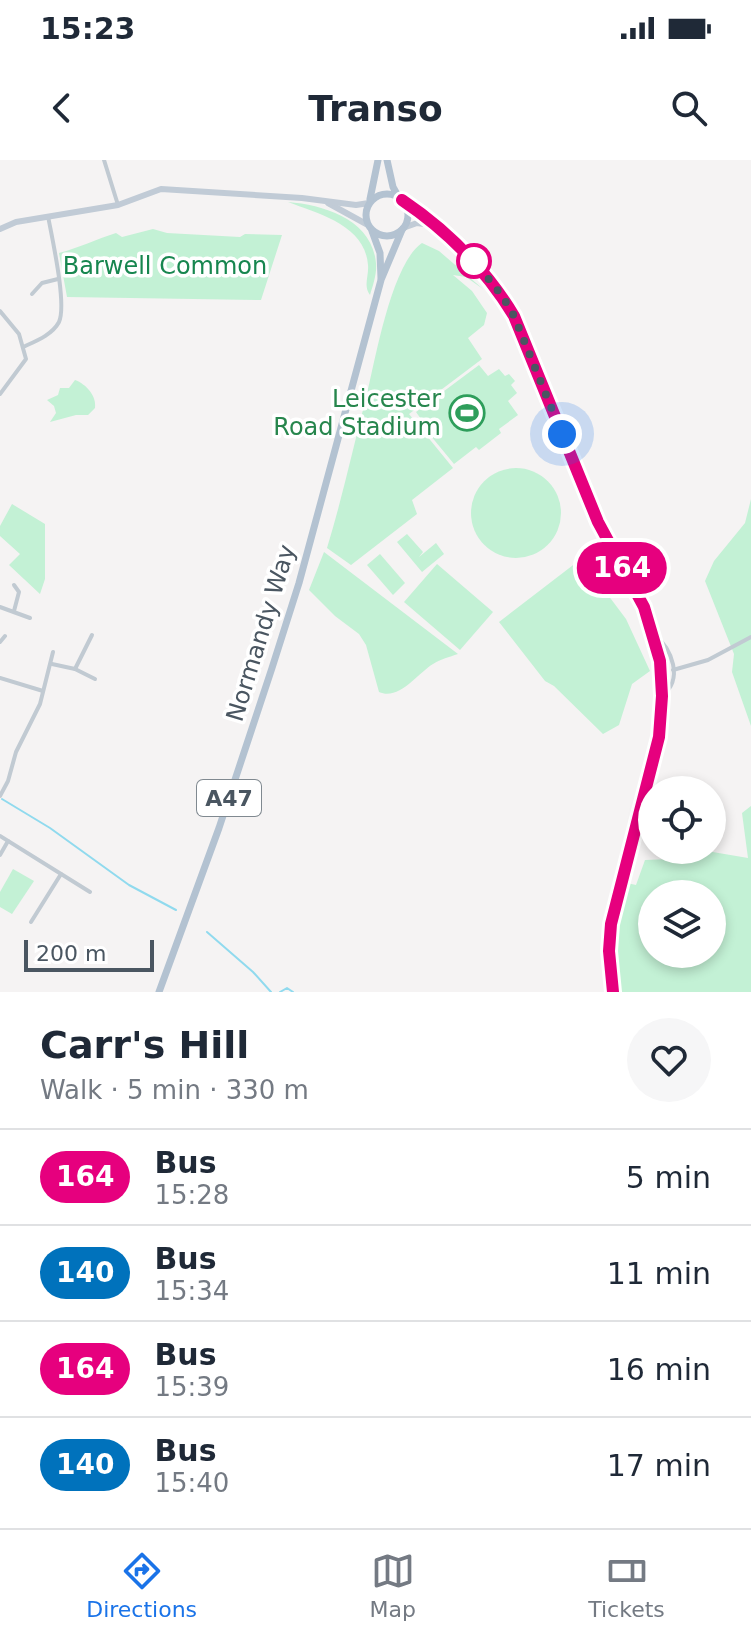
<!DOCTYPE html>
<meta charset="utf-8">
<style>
:root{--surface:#fff;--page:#f6f6f7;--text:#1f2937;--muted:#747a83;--line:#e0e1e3;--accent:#1a73e8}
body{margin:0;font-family:"DejaVu Sans",sans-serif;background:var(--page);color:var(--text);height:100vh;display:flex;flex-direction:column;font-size:30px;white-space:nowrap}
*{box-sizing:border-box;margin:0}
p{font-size:26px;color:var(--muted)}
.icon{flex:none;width:44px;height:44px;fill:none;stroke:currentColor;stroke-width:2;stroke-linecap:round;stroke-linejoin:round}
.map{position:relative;height:832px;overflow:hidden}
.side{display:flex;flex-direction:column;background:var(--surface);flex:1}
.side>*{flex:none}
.badge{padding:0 16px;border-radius:26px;font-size:28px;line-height:52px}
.fabs{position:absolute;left:638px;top:616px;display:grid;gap:16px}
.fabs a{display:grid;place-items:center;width:88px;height:88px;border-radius:50%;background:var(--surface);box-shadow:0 4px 12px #0003;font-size:40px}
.scale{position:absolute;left:24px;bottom:20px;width:130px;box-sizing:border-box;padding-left:8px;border:4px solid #4a5661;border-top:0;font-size:22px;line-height:28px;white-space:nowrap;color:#4a5661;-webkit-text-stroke:6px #fff;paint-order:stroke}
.you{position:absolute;width:40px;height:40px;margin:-20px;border:6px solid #fff;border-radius:50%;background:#1a73e8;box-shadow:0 0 0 12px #1a73e833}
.map>.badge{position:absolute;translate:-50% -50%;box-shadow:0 0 0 4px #fff}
.round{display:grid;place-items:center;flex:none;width:84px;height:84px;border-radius:42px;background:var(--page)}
.overview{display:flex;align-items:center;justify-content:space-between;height:136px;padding:0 40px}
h1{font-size:38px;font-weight:800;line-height:60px}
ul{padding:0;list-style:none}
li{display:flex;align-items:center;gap:24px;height:96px;padding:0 40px;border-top:2px solid var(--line)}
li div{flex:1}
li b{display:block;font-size:30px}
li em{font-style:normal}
li .badge{min-width:88px;font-weight:700;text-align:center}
.status{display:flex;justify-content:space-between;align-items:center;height:56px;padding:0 40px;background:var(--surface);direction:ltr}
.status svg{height:22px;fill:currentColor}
header{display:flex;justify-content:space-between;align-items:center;height:104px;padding:0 40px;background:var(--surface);font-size:36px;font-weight:800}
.tab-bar{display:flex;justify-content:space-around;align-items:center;height:112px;border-top:2px solid var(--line);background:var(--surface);font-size:22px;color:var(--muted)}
.tab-bar a{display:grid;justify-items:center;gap:4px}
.tab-bar .active{color:var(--accent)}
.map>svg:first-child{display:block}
</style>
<div class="status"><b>15:23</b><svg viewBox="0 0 49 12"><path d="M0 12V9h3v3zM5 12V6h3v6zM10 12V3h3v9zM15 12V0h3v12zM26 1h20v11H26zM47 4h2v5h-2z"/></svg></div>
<header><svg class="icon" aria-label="back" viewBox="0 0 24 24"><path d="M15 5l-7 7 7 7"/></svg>Transo<svg class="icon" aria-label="search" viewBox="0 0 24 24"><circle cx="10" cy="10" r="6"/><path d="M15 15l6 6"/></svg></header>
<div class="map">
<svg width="751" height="832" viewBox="0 0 751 832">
<rect width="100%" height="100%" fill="#f5f3f3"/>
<g fill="#c3f1d5" fill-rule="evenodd">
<path d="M288 42C325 45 372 60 376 103 377 114 373 125 370 135 363 126 369 116 368 105 365 65 319 54 288 42Z"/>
<path d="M153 69 167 73 240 77 245 74 282 75 261 140 67 137 59 93C79 88 96 79 116 73L122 77Z"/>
<path d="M422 83 439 91 483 129 466 117 453 115 472 131 487 153 484 165 468 178 482 199 409 254 453 308 412 340 417 354 351 405 327 388C342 339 353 288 366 238 375 202 391 104 422 83Z"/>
<polygon points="479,205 488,216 499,209 505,216 509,214 515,221 511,225 517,233 508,241 518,255 499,269 501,273 479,290 476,287 454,304 421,264 423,262 416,252"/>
<path d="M75 220C86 224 97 236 95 248L88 255H76L50 262 56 253 54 246 47 240 58 235 60 228H69Z"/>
<circle cx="516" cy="353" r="45"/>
<polygon points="751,339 751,566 732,512 734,494 705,421 714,401 745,363"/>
<polygon points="12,344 45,364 45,419 40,434 9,405 20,394 0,376 0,366"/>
<polygon points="407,374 423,392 419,397 436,383 444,394 422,412 397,382"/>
<path d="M324 392 458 494C449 497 441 499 433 504 418 513 399 541 379 532L366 485 359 474 335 456 309 430Z"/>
<polygon points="380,394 405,423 393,435 367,405"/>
<polygon points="581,399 626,459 650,511 632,524 619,565 603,574 554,526 545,521 499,462"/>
<polygon points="437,404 493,452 460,490 404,442"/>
<path d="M751 646V832H618C613 789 618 765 627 723L636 725 645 700 696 698 701 690 748 698 742 653ZM712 734V794H652V734Z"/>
<polygon points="13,709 34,721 12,754 0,747 0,732"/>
</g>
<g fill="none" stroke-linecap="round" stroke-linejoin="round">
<g stroke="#90daee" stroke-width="2">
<polyline points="2,639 50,668 129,725 176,750"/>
<polyline points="207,772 253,812 271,832"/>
<polyline points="280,832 287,828 293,832"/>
</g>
<g stroke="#c1cad2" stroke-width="4">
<polyline points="104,0 118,45"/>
<polyline points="32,134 42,123 58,119"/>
<polyline points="0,151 19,174 26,199 0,234"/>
<path d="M23 187C36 181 52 175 59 162 67 144 52 78 48 56"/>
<polyline points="0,447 30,458"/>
<polyline points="14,451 19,432 14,425"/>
<path d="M654 474C672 489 684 519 662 536"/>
<polyline points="0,482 5,476"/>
<polyline points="52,504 75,509 95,519"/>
<polyline points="75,509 92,475"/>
<polyline points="673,510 708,500 751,477"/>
<polyline points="0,518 43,531"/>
<polyline points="0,636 8,621 16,592 40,544 53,492"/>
<polyline points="0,676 90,732"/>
<polyline points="0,695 8,681"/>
<polyline points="31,762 61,714"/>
</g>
<g stroke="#c1cbd6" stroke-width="6">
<path d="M402 40C448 71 486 108 514 156L598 362 644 447 660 501 662 536 659 577 611 764 609 791 613 832"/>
<polyline points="328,43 368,65"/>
<polyline points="403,68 417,63 438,66"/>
<polyline points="0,69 16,62 118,45 161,29 302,38 356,45 369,43"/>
</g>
<g stroke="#b3c2d1" stroke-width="7">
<polyline points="387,0 393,27 398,36"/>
<circle cx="387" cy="55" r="21"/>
<polyline points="370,39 378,0"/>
<polyline points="372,71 380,93 381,118"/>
<polyline points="159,832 219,668 272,508 299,423 381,120 402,70"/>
</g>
</g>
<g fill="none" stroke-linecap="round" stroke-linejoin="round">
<defs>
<path id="line" d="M402 40C448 71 485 108 514 156L598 362 644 447 660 501 662 536 659 577 611 764 609 791 613 832"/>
</defs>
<use href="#line" stroke="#fff" stroke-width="18"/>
<use href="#line" stroke="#e6007e" stroke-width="12"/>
<polyline stroke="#4a5661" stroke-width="8" stroke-dasharray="0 14.4" points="474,101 468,93 503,137 514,156 562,274"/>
</g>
<defs>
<symbol id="stadium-ring" viewBox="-11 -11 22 22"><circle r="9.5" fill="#fff" stroke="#2e9e5b" stroke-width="1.5"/><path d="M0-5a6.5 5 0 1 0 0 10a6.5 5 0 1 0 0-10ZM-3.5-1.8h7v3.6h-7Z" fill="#2e9e5b"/></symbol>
</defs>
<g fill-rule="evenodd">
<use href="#stadium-ring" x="447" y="233" width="40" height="40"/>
</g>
<circle fill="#fff" stroke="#e6007e" stroke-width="4" cx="474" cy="101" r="16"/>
<g text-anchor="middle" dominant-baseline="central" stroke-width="7" stroke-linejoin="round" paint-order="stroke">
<rect fill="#fff" stroke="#808990" stroke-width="2" x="197" y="620" width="64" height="36" rx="6"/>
<g font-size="22" font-weight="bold" fill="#4a5661">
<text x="229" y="638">A47</text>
</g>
<g font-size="24" fill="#17864f" stroke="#fff">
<text x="165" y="106">Barwell Common</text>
</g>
<g font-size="24" fill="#27864d" stroke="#fff" text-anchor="end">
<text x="441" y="239">Leicester<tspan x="441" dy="28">Road Stadium</tspan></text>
</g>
<g font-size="24" fill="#4a5661" stroke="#fff">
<text transform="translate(261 473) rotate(-73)">Normandy Way</text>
</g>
</g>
</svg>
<div class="fabs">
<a><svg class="icon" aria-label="locate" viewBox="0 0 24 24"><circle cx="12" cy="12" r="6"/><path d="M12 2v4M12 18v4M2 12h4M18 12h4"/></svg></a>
<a><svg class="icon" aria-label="layers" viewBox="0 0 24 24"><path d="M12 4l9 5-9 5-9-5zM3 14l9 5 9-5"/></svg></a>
</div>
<div class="scale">200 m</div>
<div class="you" style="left:562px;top:274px"></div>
<b class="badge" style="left:622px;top:408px;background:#e6007e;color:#fff">164</b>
</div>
<section class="side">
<div class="overview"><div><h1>Carr's Hill</h1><p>Walk · 5 min · 330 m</p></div><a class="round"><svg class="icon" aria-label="heart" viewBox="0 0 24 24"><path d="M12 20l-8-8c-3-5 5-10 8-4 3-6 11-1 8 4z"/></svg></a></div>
<ul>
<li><span class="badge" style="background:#e6007e;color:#fff">164</span><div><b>Bus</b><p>15:28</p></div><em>5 min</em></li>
<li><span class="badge" style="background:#0072bc;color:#fff">140</span><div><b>Bus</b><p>15:34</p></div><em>11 min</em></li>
<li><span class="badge" style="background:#e6007e;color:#fff">164</span><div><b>Bus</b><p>15:39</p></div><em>16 min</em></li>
<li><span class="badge" style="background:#0072bc;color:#fff">140</span><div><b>Bus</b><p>15:40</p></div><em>17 min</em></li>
</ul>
</section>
<nav class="tab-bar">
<a class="active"><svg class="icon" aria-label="directions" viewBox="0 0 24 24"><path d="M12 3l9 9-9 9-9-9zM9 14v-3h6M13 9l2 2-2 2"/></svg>Directions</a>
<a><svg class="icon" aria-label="map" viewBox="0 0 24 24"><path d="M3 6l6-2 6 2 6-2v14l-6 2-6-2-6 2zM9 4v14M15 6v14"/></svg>Map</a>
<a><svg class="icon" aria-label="tickets" viewBox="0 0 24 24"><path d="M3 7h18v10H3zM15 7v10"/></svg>Tickets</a>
</nav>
